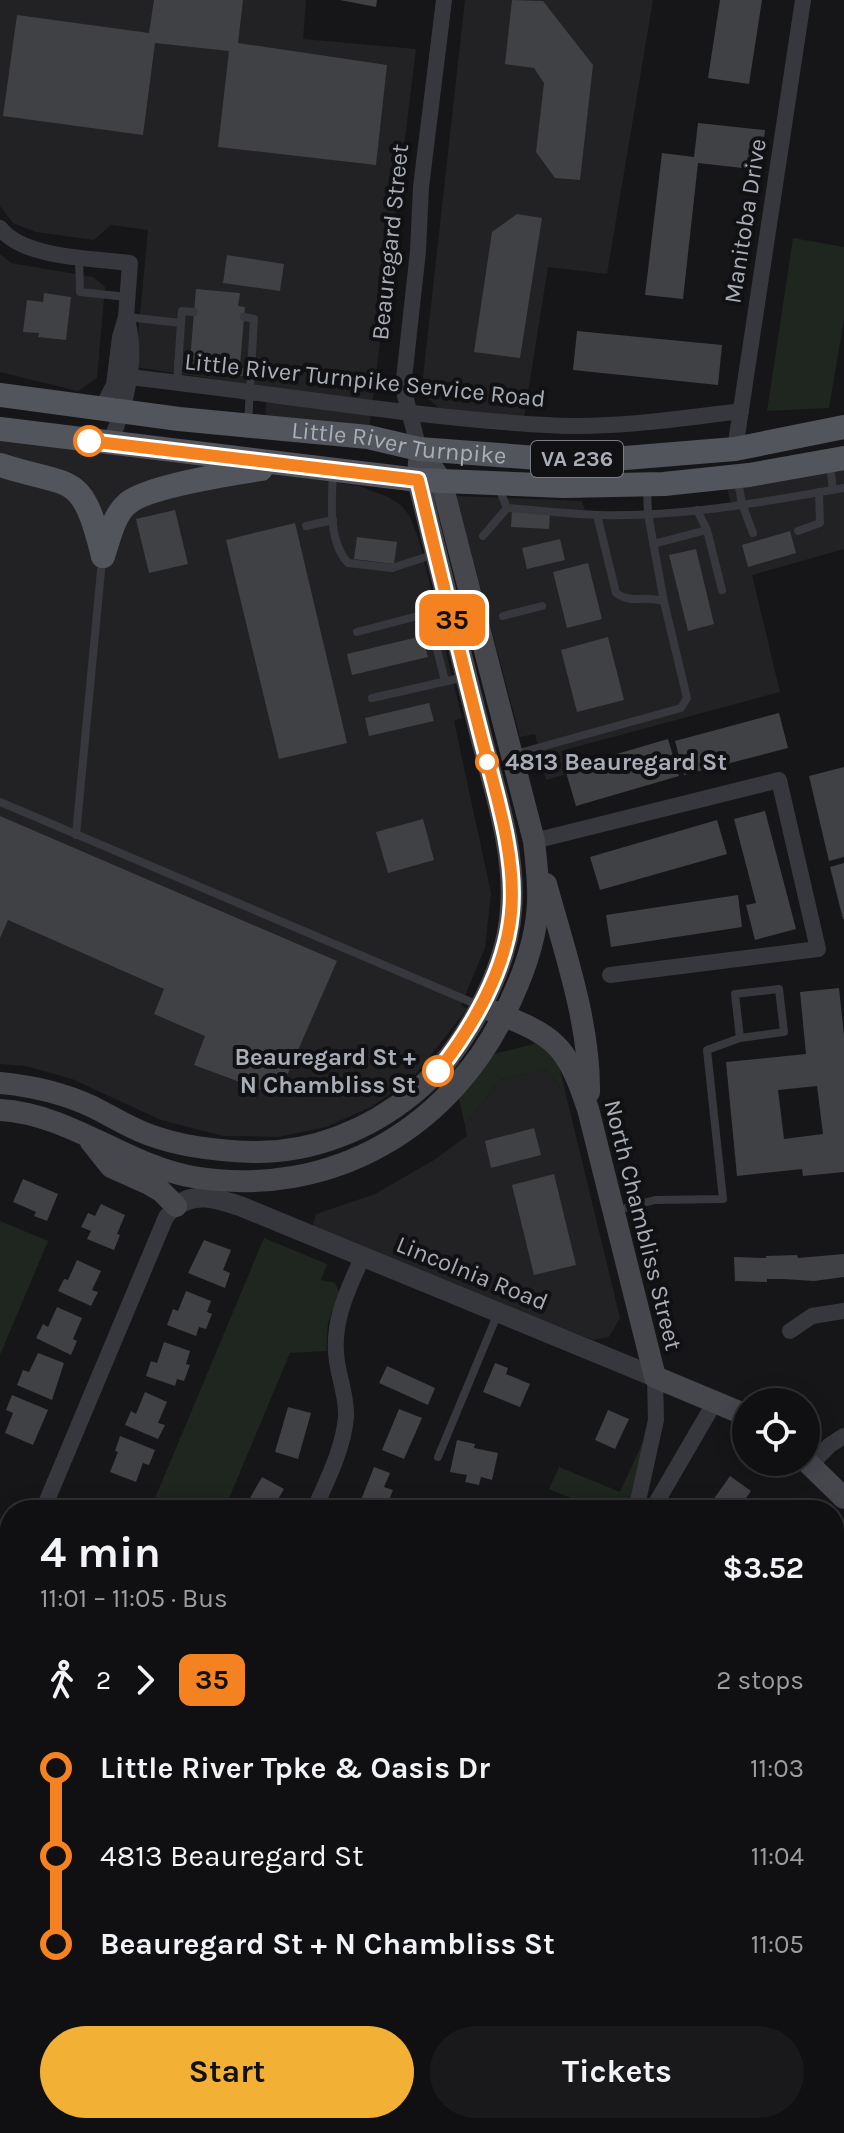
<!DOCTYPE html>
<meta charset="utf-8">
<style>
:root{--surface:#101012;--page:#19191b;--text:#f1f3f6;--muted:#9c9d9f;--line:#303032;--accent:#f2b134}
body{margin:0;font-family:Karla,sans-serif;background:var(--page);color:var(--text);height:100vh;display:flex;flex-direction:column;font-size:30px;white-space:nowrap}
*{box-sizing:border-box;margin:0}
p{font-size:26px;color:var(--muted)}
.icon{flex:none;width:44px;height:44px;fill:none;stroke:currentColor;stroke-width:2;stroke-linecap:round;stroke-linejoin:round}
.map{position:relative;flex:1;overflow:hidden}
.details{position:absolute;left:0px;top:1500px;width:844px;height:634px;display:flex;flex-direction:column;background:var(--surface);border-radius:32px 32px 0 0;box-shadow:0 4px 20px #0003,0 0 0 2px var(--line)}
.details>*{flex:none}
.badge{padding:0 16px;border-radius:12px;font-size:28px;line-height:52px}
.fabs{position:absolute;left:732px;top:1388px;display:grid;gap:16px}
.fabs a{display:grid;place-items:center;width:88px;height:88px;border-radius:50%;background:var(--surface);box-shadow:0 4px 20px #0003,0 0 0 2px var(--line);font-size:40px}
.map>.badge{position:absolute;translate:-50% -50%;box-shadow:0 0 0 4px #fff}
.legs{display:flex;align-items:center;gap:12px;height:88px;padding:0 40px;font-size:26px}
.legs p{margin-inline-start:auto}
.summary{display:flex;align-items:center;justify-content:space-between;height:136px;padding:0 40px}
h1{font-size:44px;font-weight:700;line-height:60px}
.primary-button{display:flex;gap:16px;margin-top:auto;padding:16px 40px}
.primary-button a{flex:1;height:92px;border-radius:48px;background:var(--accent);color:#111;font-size:32px;font-weight:700;line-height:92px;text-align:center}
.primary-button a+a{background:var(--page);color:var(--text)}
ul{padding:0 40px;list-style:none}
li{display:flex;align-items:center;gap:28px;height:88px;font-size:30px}
li i{display:grid;place-items:center;width:12px;height:100%;margin:0 10px;background:currentColor}
li i::after{content:'';width:20px;height:20px;margin:-10px;border:6px solid;border-radius:50%;background:var(--surface)}
li p{margin-inline-start:auto}
li:first-child i{background:linear-gradient(#0000 50%,currentColor 0)}
li:last-child i{background:linear-gradient(currentColor 50%,#0000 0)}
.map>svg:first-child{display:block}
</style>
<div class="map">
<svg width="844" height="2133" viewBox="0 0 844 2133">
<rect width="100%" height="100%" fill="#161618"/>
<g fill="#222225">
<polygon points="0,0 306,0 303,39 416,49 369,431 265,416 268,387 135,367 148,230 111,225 94,240 36,232 13,223 0,206"/>
<polygon points="465,0 653,0 607,274 548,267 524,417 439,408 428,398 423,377"/>
<polygon points="0,254 11,263 93,277 105,287 97,378 78,391 0,372"/>
<polygon points="0,435 359,486 388,497 401,505 409,515 419,540 462,718 454,721 491,893 485,948 461,1005 467,1009 412,1079 371,1107 326,1127 278,1137 223,1136 161,1120 72,1079 26,1066 0,1064"/>
<polygon points="844,465 844,549 752,575 780,692 561,751 567,774 546,780 535,734 520,737 456,496 582,501 587,517 663,515 731,503 727,489"/>
<polygon points="546,1069 566,1095 620,1318 609,1337 593,1340 312,1228 316,1214 375,1194 434,1160 467,1136 465,1125 500,1080"/>
</g>
<g fill="#1e261f">
<polygon points="793,238 844,247 844,319 829,408 767,411"/>
<polygon points="553,1039 566,1095 546,1069 500,1080 465,1125 451,1065"/>
<polygon points="0,1221 48,1241 0,1355"/>
<polygon points="264,1238 327,1264 321,1280 335,1283 339,1292 328,1323 326,1351 290,1353 224,1510 169,1510 153,1503"/>
<polygon points="647,1433 658,1436 625,1510 600,1510 549,1489 559,1467 620,1492"/>
</g>
<g fill="#404145" fill-rule="evenodd">
<polygon points="154,0 243,0 238,43 387,65 376,165 218,147 229,51 155,43 143,135 3,116 17,15 149,33"/>
<polygon points="340,0 377,0 376,7"/>
<polygon points="512,0 543,1 593,65 580,180 555,178 536,152 544,83 534,68 505,64"/>
<polygon points="720,0 762,0 749,84 708,78"/>
<polygon points="698,123 765,130 760,170 698,163 683,299 645,295 662,153 694,157"/>
<polygon points="517,214 542,218 520,358 474,352 492,232"/>
<polygon points="227,255 284,264 280,291 223,283"/>
<polygon points="196,289 240,293 238,306 245,307 240,365 190,360"/>
<polygon points="44,293 71,297 66,340 38,337 39,333 23,332 27,300 43,302"/>
<polygon points="577,331 722,345 718,385 573,370"/>
<polygon points="175,510 188,564 149,573 136,519"/>
<polygon points="512,510 550,512 549,529 511,527"/>
<polygon points="295,523 347,743 279,759 226,540"/>
<polygon points="790,531 796,553 748,567 742,545"/>
<polygon points="357,537 397,542 394,564 354,559"/>
<polygon points="560,539 565,560 527,569 522,548"/>
<polygon points="696,549 714,624 688,631 669,555"/>
<polygon points="588,563 602,619 567,628 553,572"/>
<polygon points="422,636 428,657 352,675 347,654"/>
<polygon points="608,637 624,700 577,712 561,650"/>
<polygon points="429,703 434,721 369,736 365,718"/>
<polygon points="779,713 788,748 684,775 675,741"/>
<polygon points="668,739 679,776 576,806 565,769"/>
<polygon points="844,767 844,857 829,861 809,776"/>
<polygon points="765,811 796,929 755,940 746,905 756,903 734,819"/>
<polygon points="0,816 337,961 278,1096 194,1065 205,1036 154,1014 164,989 8,920 0,938"/>
<polygon points="423,819 434,860 388,873 376,832"/>
<polygon points="717,820 727,854 600,890 590,857"/>
<polygon points="844,863 844,919 843,919 830,867"/>
<polygon points="738,895 742,927 611,947 606,915"/>
<path d="M839 988 844 1035V1172L803 1176 802 1169 737 1176 726 1062 806 1054 800 992ZM817 1086 823 1134 784 1139 778 1090Z"/>
<polygon points="534,1128 541,1155 491,1168 485,1141"/>
<polygon points="554,1174 576,1265 534,1275 512,1185"/>
<polygon points="23,1179 58,1194 47,1221 34,1216 36,1212 13,1202"/>
<polygon points="101,1204 125,1215 117,1234 120,1235 114,1250 87,1239 91,1231 81,1227 88,1213 95,1216"/>
<polygon points="204,1240 231,1250 223,1270 230,1273 225,1288 188,1273"/>
<polygon points="844,1254 844,1277 814,1281 783,1279 767,1279 767,1282 735,1281 734,1257 766,1258 766,1256 797,1255 798,1258"/>
<polygon points="77,1260 101,1271 92,1290 98,1292 91,1306 58,1291 64,1279 68,1280"/>
<polygon points="186,1291 211,1301 207,1312 212,1314 206,1329 199,1327 196,1336 167,1325 173,1309 178,1311"/>
<polygon points="57,1307 82,1318 73,1339 77,1341 71,1355 36,1338 43,1324 48,1327"/>
<polygon points="164,1342 190,1351 186,1364 190,1365 184,1381 177,1379 175,1386 146,1376 151,1361 157,1363"/>
<polygon points="38,1353 64,1363 52,1400 17,1385 23,1370 29,1372"/>
<polygon points="495,1363 508,1368 506,1374 530,1384 520,1407 483,1392"/>
<polygon points="387,1366 435,1388 428,1405 379,1383"/>
<polygon points="145,1392 167,1402 158,1423 165,1425 158,1439 125,1425 131,1411 136,1414"/>
<polygon points="12,1395 48,1410 33,1445 5,1433 13,1413 6,1410"/>
<polygon points="288,1407 311,1413 298,1459 275,1452"/>
<polygon points="399,1409 422,1418 404,1459 382,1450"/>
<polygon points="608,1410 629,1419 615,1449 595,1440"/>
<polygon points="120,1436 155,1450 149,1465 143,1463 136,1482 110,1472 118,1452 115,1451"/>
<polygon points="457,1440 475,1444 474,1448 498,1453 492,1480 481,1477 479,1485 465,1482 467,1475 450,1472"/>
<polygon points="374,1467 390,1473 384,1487 393,1490 385,1510 357,1510"/>
<polygon points="730,1476 751,1491 738,1510 706,1510"/>
<polygon points="262,1477 284,1489 272,1510 251,1510 245,1507"/>
<polygon points="844,1713 844,1748 834,1743 834,1717 841,1720"/>
<polygon points="10,1816 10,1850 0,1846 0,1839"/>
<polygon points="0,1892 10,1894 10,1930 0,1928"/>
<polygon points="154,2124 181,2124 177,2133 149,2133"/>
<polygon points="276,2124 310,2124 301,2133 270,2133 268,2131"/>
<polygon points="747,2124 764,2124 764,2133 748,2133"/>
</g>
<g fill="none" stroke-linecap="round" stroke-linejoin="round">
<g stroke="#37383d" stroke-width="8">
<polyline points="79,257 80,292 127,297"/>
<polyline points="127,317 181,323 177,383"/>
<polyline points="244,317 254,319 248,424"/>
<polyline points="181,323 182,311 194,312"/>
<polyline points="178,363 250,373"/>
<polyline points="830,465 833,490"/>
<path d="M333 471C332 499 327 540 348 563L392 568 435 554"/>
<polyline points="738,481 742,504 753,533"/>
<path d="M498 486 507 508C537 510 568 514 599 515 681 517 764 502 844 488"/>
<polyline points="697,510 707,530 722,590"/>
<path d="M597 515 616 593C631 605 648 594 664 602L648 514 647 488"/>
<polyline points="306,526 333,520"/>
<polyline points="798,531 820,523 819,492"/>
<polyline points="483,536 507,508"/>
<polyline points="653,544 707,530"/>
<polyline points="428,613 445,681"/>
<polyline points="503,616 542,606"/>
<polyline points="357,632 448,608"/>
<polyline points="372,698 465,677"/>
<polyline points="512,755 681,708 687,698 664,602"/>
<polyline points="0,802 478,1005"/>
<polyline points="76,835 102,560"/>
<polyline points="614,1211 655,1200 723,1199 707,1050 740,1038 784,1032 779,989 735,994 740,1038"/>
<polyline points="438,1457 498,1313"/>
<polyline points="834,1579 844,1552"/>
</g>
<g stroke="#37383d" stroke-width="16">
<path d="M0 228C24 259 93 258 130 263L126 317 120 337 114 385 102 408"/>
<path d="M128 377C268 392 406 417 546 425 611 429 677 419 741 411"/>
<path d="M110 443C126 404 139 358 126 317"/>
<polyline points="419,449 403,388 418,251 421,187 444,0"/>
<polyline points="735,449 803,0"/>
<polyline points="534,841 779,780 818,949 610,975"/>
<polyline points="790,1331 812,1316 844,1311"/>
<polyline points="810,1465 830,1445 844,1436"/>
<polyline points="43,1510 166,1217 176,1206"/>
<path d="M314 1510C327 1480 343 1450 346 1417 347 1398 340 1381 337 1362 331 1323 347 1291 363 1256"/>
<polyline points="636,1510 656,1420 655,1377"/>
<polyline points="652,1510 716,1400"/>
<polyline points="0,1613 10,1589"/>
<polyline points="834,1797 844,1803"/>
<polyline points="834,1924 844,1913"/>
<polyline points="577,2124 578,2133"/>
<polyline points="818,2124 819,2133"/>
<polyline points="221,2133 226,2124"/>
</g>
<path stroke="#37383d" stroke-width="20" d="M176 1206C197 1191 217 1199 240 1206L655 1377"/>
<g stroke="#45474d" stroke-width="22">
<path d="M546 884C564 949 590 1024 589 1092"/>
<path d="M492 1011C555 1036 566 1043 588 1109L655 1377 746 1415"/>
<path d="M0 1083C33 1086 63 1093 93 1107 111 1116 128 1127 147 1134 181 1147 217 1151 253 1152 312 1153 369 1130 414 1093 462 1054 507 972 511 910 516 851 494 789 480 732 459 648 438 564 418 480L419 462"/>
<path d="M0 1110C70 1114 125 1165 193 1177 332 1200 455 1127 511 1000 525 970 537 936 538 902 539 881 536 861 534 841L441 480 419 449"/>
<polyline points="91,1142 111,1167 149,1184 161,1191 176,1206"/>
<polyline points="806,1461 844,1498"/>
</g>
<g stroke="#53555c" stroke-width="24">
<path id="s1" d="M0 395 179 419 368 437 419 449 564 460 613 459 735 449 844 427"/>
<polyline points="0,429 418,480 564,486 664,484 749,475 844,458"/>
<path d="M0 465C74 489 81 469 103 556"/>
<path d="M103 556C109 539 113 516 127 504 145 487 234 473 261 469"/>
</g>
</g>
<g fill="none" stroke-linecap="round" stroke-linejoin="round">
<defs>
<path id="line-1" d="M89 441 418 480C438 563 458 646 479 728 493 785 517 854 511 913 506 969 473 1027 438 1071"/>
</defs>
<use href="#line-1" stroke="#fff" stroke-width="18"/>
<use href="#line-1" stroke="#f58220" stroke-width="12"/>
</g>
<g fill="#fff" stroke="#f58220" stroke-width="4">
<circle cx="89" cy="441" r="14"/>
<circle cx="487" cy="762" r="10"/>
<circle cx="438" cy="1071" r="14"/>
</g>
<g text-anchor="middle" dominant-baseline="central" stroke-width="8" stroke-linejoin="round" paint-order="stroke">
<rect fill="#111113" stroke="#7b7e86" stroke-width="2" x="531" y="441" width="92" height="36" rx="6"/>
<g font-size="22" font-weight="bold" fill="#a8adb8">
<text x="577" y="459">VA 236</text>
</g>
<g font-size="24" fill="#a8adb8" stroke="#111113">
<text transform="translate(745 221) rotate(-81)">Manitoba Drive</text>
<text transform="translate(390 242) rotate(-84)">Beauregard Street</text>
<text transform="translate(365 380) rotate(6)">Little River Turnpike Service Road</text>
<text stroke="none"><textPath href="#s1" startOffset="402">Little River Turnpike</textPath></text>
<text transform="translate(643 1225) rotate(76)">North Chambliss Street</text>
<text transform="translate(472 1273) rotate(22)">Lincolnia Road</text>
</g>
<g font-size="24" font-weight="bold" fill="#a8adb8" stroke="#111113" text-anchor="start">
<text x="505" y="762">4813 Beauregard St</text>
<text x="416" y="1057" text-anchor="end">Beauregard St +<tspan x="416" dy="28">N Chambliss St</tspan></text>
</g>
</g>
</svg>
<div class="fabs">
<a><svg class="icon" aria-label="locate" viewBox="0 0 24 24"><circle cx="12" cy="12" r="6"/><path d="M12 2v4M12 18v4M2 12h4M18 12h4"/></svg></a>
</div>
<b class="badge" style="left:452px;top:620px;background:#f58220;color:#111">35</b>
<section class="details">
<div class="summary"><div><h1>4 min</h1><p>11:01 – 11:05 · Bus</p></div><b>$3.52</b></div>
<div class="legs"><svg class="icon" aria-label="walk" viewBox="0 0 24 24"><circle cx="13" cy="4" r="2"/><path d="M13 8l-2 6 4 7M11 14l-3 7M7 12l3-4h3l4 4"/></svg>2<svg class="icon" aria-label="forward" viewBox="0 0 24 24"><path d="M9 5l7 7-7 7"/></svg><b class="badge" style="background:#f58220;color:#111">35</b><p>2 stops</p></div>
<ul>
<li><i style="color:#f58220"></i><b>Little River Tpke &amp; Oasis Dr</b><p>11:03</p></li>
<li><i style="color:#f58220"></i><span>4813 Beauregard St</span><p>11:04</p></li>
<li><i style="color:#f58220"></i><b>Beauregard St + N Chambliss St</b><p>11:05</p></li>
</ul>
<div class="primary-button"><a>Start</a><a>Tickets</a></div>
</section>
</div>
